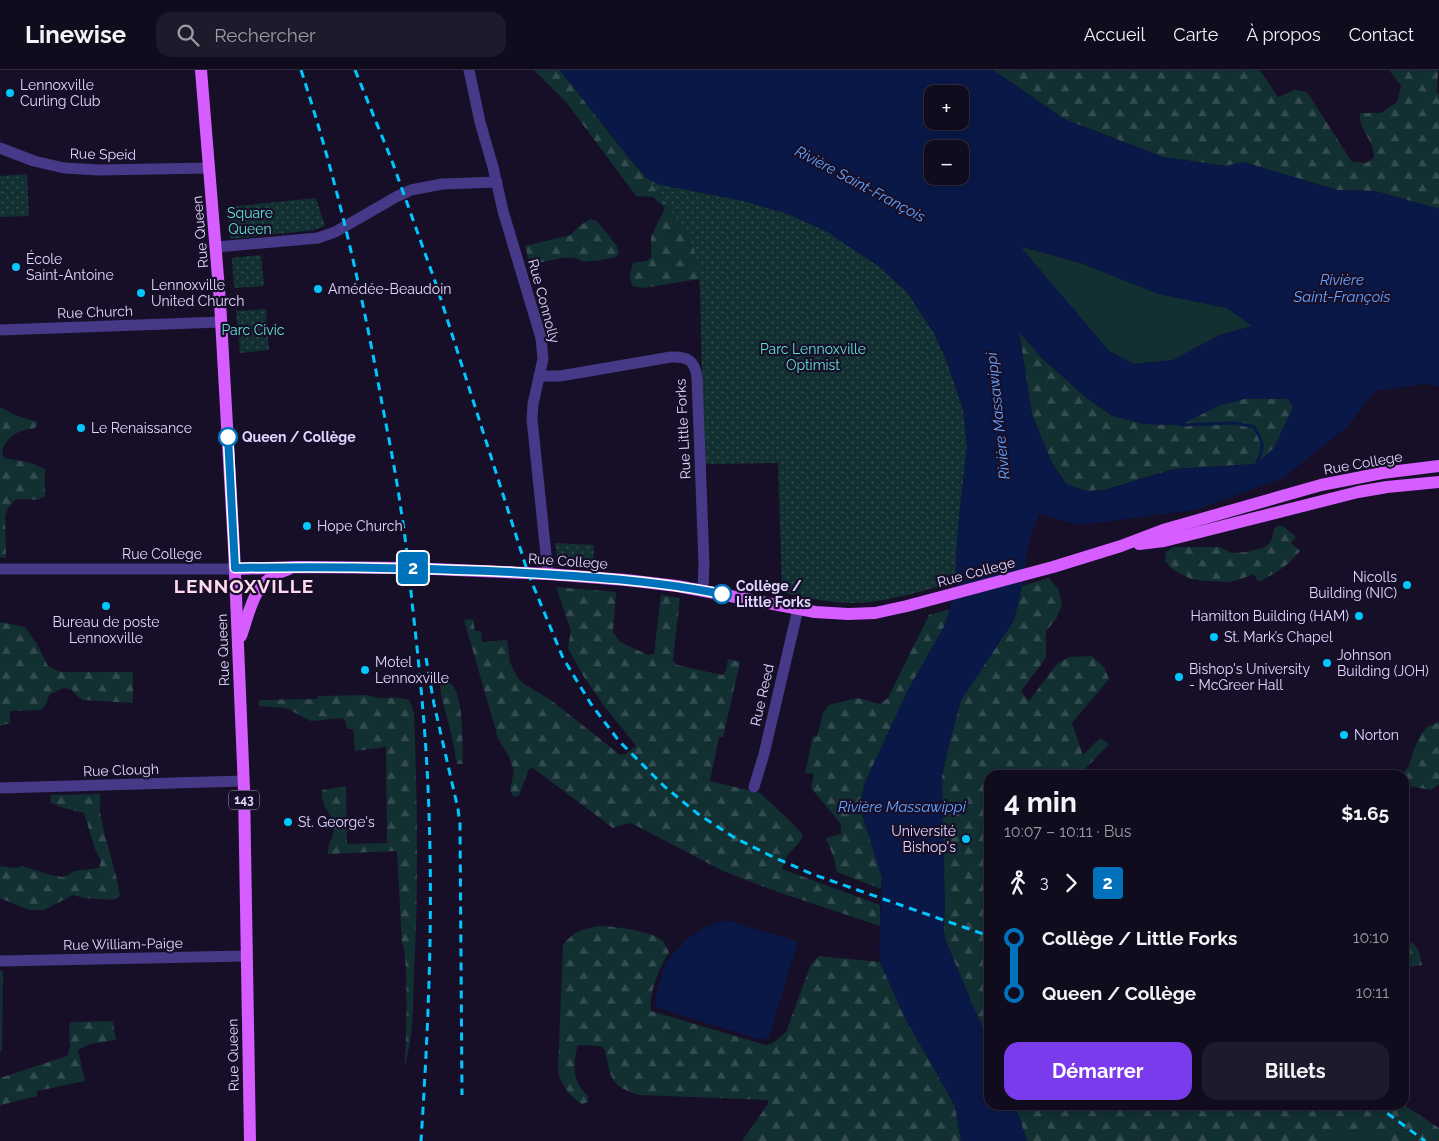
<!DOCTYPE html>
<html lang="fr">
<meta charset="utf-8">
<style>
:root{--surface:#110b1e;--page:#1e192b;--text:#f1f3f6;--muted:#9c9ba4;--line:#302b3c;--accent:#7c3aed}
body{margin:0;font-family:Raleway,sans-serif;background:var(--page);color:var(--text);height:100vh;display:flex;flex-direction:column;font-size:19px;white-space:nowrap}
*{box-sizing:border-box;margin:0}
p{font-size:16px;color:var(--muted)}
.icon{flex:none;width:28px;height:28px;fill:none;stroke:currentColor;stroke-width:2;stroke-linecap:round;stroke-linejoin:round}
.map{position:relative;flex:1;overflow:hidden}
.sheet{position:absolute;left:984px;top:700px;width:425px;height:340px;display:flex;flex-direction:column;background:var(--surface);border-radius:15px;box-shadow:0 2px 8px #0003,0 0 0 1px var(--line)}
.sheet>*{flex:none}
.badge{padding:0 10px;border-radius:4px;font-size:18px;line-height:32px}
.fabs{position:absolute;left:924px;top:15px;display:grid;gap:10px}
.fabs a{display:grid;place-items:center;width:45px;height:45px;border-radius:10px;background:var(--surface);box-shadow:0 2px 8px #0003,0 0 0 1px var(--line);font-size:25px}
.map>.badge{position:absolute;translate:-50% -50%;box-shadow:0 0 0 2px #fff}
.legs{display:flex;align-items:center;gap:8px;height:55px;padding:0 20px;font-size:16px}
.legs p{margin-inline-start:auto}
.overview{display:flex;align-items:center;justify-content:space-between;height:85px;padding:0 20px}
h1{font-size:28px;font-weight:700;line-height:38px}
.button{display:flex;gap:10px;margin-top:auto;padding:10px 20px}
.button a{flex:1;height:58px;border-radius:15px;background:var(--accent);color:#fff;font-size:20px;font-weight:700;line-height:58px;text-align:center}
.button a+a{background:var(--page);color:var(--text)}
ul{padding:0 20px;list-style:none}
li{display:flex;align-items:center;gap:18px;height:55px;font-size:19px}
li i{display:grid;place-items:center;width:8px;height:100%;margin:0 6px;background:currentColor}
li i::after{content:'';width:12px;height:12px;margin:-6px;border:4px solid;border-radius:50%;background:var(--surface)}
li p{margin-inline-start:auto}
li:first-child i{background:linear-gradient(#0000 50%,currentColor 0)}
li:last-child i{background:linear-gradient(currentColor 50%,#0000 0)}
header{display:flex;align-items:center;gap:30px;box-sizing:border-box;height:70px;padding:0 25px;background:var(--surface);border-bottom:1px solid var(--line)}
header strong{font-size:24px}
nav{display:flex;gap:28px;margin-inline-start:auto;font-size:18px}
.search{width:350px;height:45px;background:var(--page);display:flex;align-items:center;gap:12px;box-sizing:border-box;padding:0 18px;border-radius:15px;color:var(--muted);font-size:19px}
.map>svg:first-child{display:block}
</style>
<header>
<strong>Linewise</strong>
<div class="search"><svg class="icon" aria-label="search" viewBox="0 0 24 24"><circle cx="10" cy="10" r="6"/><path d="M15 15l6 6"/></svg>Rechercher</div>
<nav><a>Accueil</a><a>Carte</a><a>À propos</a><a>Contact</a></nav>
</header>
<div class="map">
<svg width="1439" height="1071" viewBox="0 0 1439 1071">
<defs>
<pattern id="forest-firs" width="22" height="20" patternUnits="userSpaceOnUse" patternTransform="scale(1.25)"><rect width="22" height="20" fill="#122f32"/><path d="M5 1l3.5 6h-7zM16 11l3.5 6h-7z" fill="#344c51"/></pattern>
<pattern id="park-dots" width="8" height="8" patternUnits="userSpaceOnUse" patternTransform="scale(1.25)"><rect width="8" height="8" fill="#122f32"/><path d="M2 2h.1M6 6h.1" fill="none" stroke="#344c51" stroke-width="1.8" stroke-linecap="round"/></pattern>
</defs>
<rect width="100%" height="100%" fill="#170f28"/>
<g fill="#122f32">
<polygon points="1019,176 1081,193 1159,224 1227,238 1253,256 1220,265 1173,290 1134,294 1109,281"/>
<polygon points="1366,1061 1379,1071 1334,1071 1342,1062"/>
</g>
<g fill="url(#forest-firs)">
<polygon points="534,0 560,0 629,88 649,110 748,132 706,208 643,218 632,216 630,205 633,193 647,191 651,187 651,167 665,138 653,127 636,126 567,33"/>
<path d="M993 0H1260L1278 27 1295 20 1307 22 1352 92 1366 93 1374 88C1375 71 1358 59 1360 43H1381L1397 32 1401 16 1389 0H1438L1437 21 1439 25V139L1375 121 1337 120 1243 92 1226 96 1163 87 1064 49Z"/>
<polygon points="590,149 597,151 617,176 619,184 614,188 584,192 575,188 561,188 530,195 525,176 571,165 578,157"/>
<polygon points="1019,261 1044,290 1088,329 1113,346 1144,354 1180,355 1220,335 1244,329 1288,329 1294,336 1274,378 1256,394 1174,399 1104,420 1087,421 1066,414 1052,393 1032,345"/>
<path d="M0 337 17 346 38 352 35 358C19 360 8 365 2 381L4 388 32 393 45 399V426L37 430 24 429 15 430 8 438 5 446 6 488 0 487Z"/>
<path d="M1277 456H1283L1296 467 1291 473 1300 481C1287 497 1276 503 1258 512L1254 504 1238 510 1229 512 1206 511 1191 509 1173 500 1165 491 1166 482 1173 477H1219L1232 483 1247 482 1265 477 1271 471 1274 459Z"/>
<polygon points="1048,508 1058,518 1062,535 1056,549 1046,561 1046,588 1021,621 1029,631 1057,594 1069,587 1092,586 1104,597 1109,609 1072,653 1083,685 1100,668 1109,674 1084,700 1082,705 989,705 989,973 946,872 944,862 942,706 949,674 961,630 1014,550 1022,516"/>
<polygon points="556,517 616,522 613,562 620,572 648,585 654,584 661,525 680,528 673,590 677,595 722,605 726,601 728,589 740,592 723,667 719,667 710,711 760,723 791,752 803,765 799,773 787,785 782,799 880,835 880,856 778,822 723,801 631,753 621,755 613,758 533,698 529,699 519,725 514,727 510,720 514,701 509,687 498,668 464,550 473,549 475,561 481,561 482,572 507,570 510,593 517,607 523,613 552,631 619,684 624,685 636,676 602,633 584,607 568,578 571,561"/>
<polygon points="950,539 945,555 907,622 864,715 861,732 882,807 881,819 837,802 834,788 826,768 841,764 841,754 811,718 814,704 805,703 813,666 817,667 823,643 829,635 857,628 880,634 888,628 929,545"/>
<polygon points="0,552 25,557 37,574 48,596 61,602 133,602 133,633 83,630 77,626 72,620 64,618 50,624 45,636 41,640 10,641 10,653 0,656"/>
<path d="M441 608C446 610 451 613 454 617 464 635 462 673 463 694H457C454 680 452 665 448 651 445 637 438 623 441 608Z"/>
<path d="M367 625C382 631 394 625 409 630L414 642C417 728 419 814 414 900 413 931 414 964 405 994 406 975 409 885 402 873L397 781 328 784C327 773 335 766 334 757 333 743 320 737 322 720L346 716 347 774 387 773 386 677 355 681 353 659H347L346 652 343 648 311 651 286 638 259 636V630L317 629 318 626Z"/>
<polygon points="1439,652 1439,714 1431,720 1404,715 1404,705 1401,705 1409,696 1414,679 1422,663 1427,657"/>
<path d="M100 724C101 732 99 740 101 748 106 774 116 799 120 826L113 830 84 828 73 825 44 840H29L0 828V796L15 798 22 796 51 805 63 807 68 805 74 801 99 798 101 791 95 779 84 743 60 737 50 732 51 725Z"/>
<path d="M600 856C618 857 649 860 663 871 665 874 667 879 669 882 659 899 649 920 651 941L766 975 773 973 786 962 811 894 819 886 880 892 905 948 955 1036 961 1071H742L768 1034V1030L639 1025C616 1017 612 1014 607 990 606 984 606 980 601 976L578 975C575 983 573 1000 576 1008 578 1015 583 1021 588 1026V1032L582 1034C570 1027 561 1015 558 1001L563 875C574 861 583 859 600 856Z"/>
<path d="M1404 868C1419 875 1419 880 1422 895L1404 898Z"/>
<polygon points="0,901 3,901 2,980 0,982"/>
<polygon points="113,951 116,970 90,974 78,980 85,1011 37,1021 37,1026 1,1035 0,1037 0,1008 67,986 70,977 69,956 71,952"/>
<polygon points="1015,1035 1404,1035 1439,1058 1439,1071 1379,1071 1366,1061 1342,1062 1334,1071 1027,1071"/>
</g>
<g fill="url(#park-dots)">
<polygon points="27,104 29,146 0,147 0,106"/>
<path d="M649 110 661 115 748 132 788 144 826 161 880 197 907 222 934 263 946 289 963 339 967 377 958 457 956 489 957 512C924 520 889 532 855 533 830 533 805 528 782 522L778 393 704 394 700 223 698 195 694 179 688 164Z"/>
<polygon points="316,128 325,156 314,160 230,169 228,137"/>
<polygon points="261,185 264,216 234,218 232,188"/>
<polygon points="266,239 269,280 240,283 236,241"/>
<polygon points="555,473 594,475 593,492 558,490"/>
</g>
<g fill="#091847" fill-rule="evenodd">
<path d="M560 0H993L1064 49 1163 87 1226 96 1243 92 1337 120 1375 121 1439 139V316L1425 314 1375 321 1348 356 1282 409 1195 440 1081 455 1039 444 1028 476 1022 516 1014 550 961 630 949 674 942 706 945 832 944 862 946 872 989 973V1035H1015L1027 1071H961L955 1036 905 948 880 892 879 879 882 808 862 745 861 732 864 715 907 622 945 555 957 512 956 489 958 457 967 377 963 339 946 289 934 263 907 222 880 197 826 161 788 144 748 132 661 115 649 110 629 88ZM932 24H960V51H932ZM932 79H960V106H932ZM1020 176 1081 193 1159 224 1227 238 1252 256 1220 265 1173 290 1134 294 1109 281ZM1019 262 1044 290 1088 329 1113 346 1144 354 1180 355 1220 335 1244 329H1288L1293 337 1274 378 1256 394 1174 399 1104 420 1086 421 1066 414 1052 393 1032 345Z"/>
<path d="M726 850 796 871 797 875 769 968 762 970 658 938 655 934C657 921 660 908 665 896 667 891 671 887 674 883 688 866 705 855 726 850Z"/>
</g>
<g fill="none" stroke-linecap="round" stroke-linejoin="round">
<path stroke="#091847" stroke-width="3" d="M1180 355 1235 353 1254 357C1264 373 1265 377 1256 394"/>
<g stroke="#463988" stroke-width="11">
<polyline points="469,0 480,52 493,97 503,141 541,268 543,289 533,334 532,349 548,504"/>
<polyline points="0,78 34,91 64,98 99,100 209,98"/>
<polyline points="216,177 318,168 335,162 396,127 411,120 442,114 497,112"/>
<polyline points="0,260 221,252"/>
<path d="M539 306H560L671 287C688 286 695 291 697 308L704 494 703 520"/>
<polyline points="0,499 235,499"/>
<polyline points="754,717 764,684 798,539"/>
<polyline points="0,718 243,711"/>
<polyline points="0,891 246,886"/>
</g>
<g stroke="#d65dff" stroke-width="12">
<polyline points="201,0 220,232 234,479 244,719 250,1071"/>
<polyline points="1139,474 1164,471 1358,422 1387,417 1439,412"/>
<polyline points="235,499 297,497 409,498 548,504 626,510 677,516 815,542 848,544 875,543 907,536 1053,497 1121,476 1163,460 1321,415 1382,403 1439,396"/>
<path d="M241 566C252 535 253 510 289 499"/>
</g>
<g stroke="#02c7ff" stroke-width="3" stroke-dasharray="8 6" stroke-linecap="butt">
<path d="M301 0C336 107 361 217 381 328 388 365 396 403 401 440 406 471 409 502 412 532 420 603 427 673 429 744 433 853 428 962 421 1071"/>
<polyline points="355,0 392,91 436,214 528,503 563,588 591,634 619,671 665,717 698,744 735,768 771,786 812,804 989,866"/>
<polyline points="426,588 434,634 458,739 460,754 462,1025"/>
<polyline points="1376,1035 1425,1071"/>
</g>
</g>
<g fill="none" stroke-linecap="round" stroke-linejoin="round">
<defs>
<path id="line-1" d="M228 367 235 498C327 496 419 498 511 502 581 506 653 510 722 524"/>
</defs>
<use href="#line-1" stroke="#fff" stroke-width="11"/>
<use href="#line-1" stroke="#0072bc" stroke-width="8"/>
</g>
<g fill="#02c7ff" stroke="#170f28" stroke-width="2">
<circle cx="10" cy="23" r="5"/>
<circle cx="16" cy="197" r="5"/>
<circle cx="318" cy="219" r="5"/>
<circle cx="141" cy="223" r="5"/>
<circle cx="81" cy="358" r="5"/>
<circle cx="307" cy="456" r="5"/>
<circle cx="1407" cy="515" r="5"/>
<circle cx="106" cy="536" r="5"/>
<circle cx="1359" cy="546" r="5"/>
<circle cx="1214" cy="567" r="5"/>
<circle cx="1327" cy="593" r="5"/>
<circle cx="365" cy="600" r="5"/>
<circle cx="1179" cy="607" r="5"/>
<circle cx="1344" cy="665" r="5"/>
<circle cx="288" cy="752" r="5"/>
<circle cx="966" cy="769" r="5"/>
</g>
<g fill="#fff" stroke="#0072bc" stroke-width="2.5">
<circle cx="228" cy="367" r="9"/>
<circle cx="722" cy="524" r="9"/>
</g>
<g text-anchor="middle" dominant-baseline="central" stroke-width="4.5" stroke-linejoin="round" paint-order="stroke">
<rect fill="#170f28" stroke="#a49abe" stroke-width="1" x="229" y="720.5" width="30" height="19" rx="4"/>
<g font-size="12" font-weight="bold" fill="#e0d6ff">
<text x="244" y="730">143</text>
</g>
<g font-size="14" fill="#e0d6ff" stroke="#170f28" text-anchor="start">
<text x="20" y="15">Lennoxville<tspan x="20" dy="16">Curling Club</tspan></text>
<text x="26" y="189">École<tspan x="26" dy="16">Saint-Antoine</tspan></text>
<text x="151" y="215">Lennoxville<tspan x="151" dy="16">United Church</tspan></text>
<text x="328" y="219">Amédée-Beaudoin</text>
<text x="91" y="358">Le Renaissance</text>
<text x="317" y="456">Hope Church</text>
<text x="1397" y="507" text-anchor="end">Nicolls<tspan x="1397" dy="16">Building (NIC)</tspan></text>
<text x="1349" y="546" text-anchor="end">Hamilton Building (HAM)</text>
<text x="106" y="552" text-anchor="middle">Bureau de poste<tspan x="106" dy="16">Lennoxville</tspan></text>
<text x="1224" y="567">St. Mark’s Chapel</text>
<text x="1337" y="585">Johnson<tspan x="1337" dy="16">Building (JOH)</tspan></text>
<text x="375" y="592">Motel<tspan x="375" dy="16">Lennoxville</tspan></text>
<text x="1189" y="599">Bishop's University<tspan x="1189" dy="16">- McGreer Hall</tspan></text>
<text x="1354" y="665">Norton</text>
<text x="298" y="752">St. George's</text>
<text x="956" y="761" text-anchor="end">Université<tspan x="956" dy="16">Bishop's</tspan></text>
</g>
<g font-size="14" fill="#e0d6ff" stroke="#170f28">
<text transform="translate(103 84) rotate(1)">Rue Speid</text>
<text transform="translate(200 162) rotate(-95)">Rue Queen</text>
<text transform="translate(544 231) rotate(75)">Rue Connolly</text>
<text transform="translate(95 242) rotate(-2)">Rue Church</text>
<text transform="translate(683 359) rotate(-93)">Rue Little Forks</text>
<text transform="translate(1363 393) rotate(-10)">Rue College</text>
<text x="162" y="484">Rue College</text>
<text transform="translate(568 491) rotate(4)">Rue College</text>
<text transform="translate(976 502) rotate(-15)">Rue College</text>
<text transform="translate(223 580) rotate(-92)">Rue Queen</text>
<text transform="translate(762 625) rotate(-77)">Rue Reed</text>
<text transform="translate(121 700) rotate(-2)">Rue Clough</text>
<text transform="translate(123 874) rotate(-1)">Rue William-Paige</text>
<text transform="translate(233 985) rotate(-91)">Rue Queen</text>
</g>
<g font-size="14" fill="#5ee3d2" stroke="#170f28">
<text x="250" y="143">Square<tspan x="250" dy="16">Queen</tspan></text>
<text x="253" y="260">Parc Civic</text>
<text x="813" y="279">Parc Lennoxville<tspan x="813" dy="16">Optimist</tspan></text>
</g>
<g font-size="14" font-weight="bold" fill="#e0d6ff" stroke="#170f28" text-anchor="start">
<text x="242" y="367">Queen / Collège</text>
<text x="736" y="516">Collège /<tspan x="736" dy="16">Little Forks</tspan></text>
</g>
<g font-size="15" font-style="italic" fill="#64a4ff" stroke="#170f28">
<text transform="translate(860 114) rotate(28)">Rivière Saint-François</text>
<text x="1342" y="210">Rivière<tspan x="1342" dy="17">Saint-François</tspan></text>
<text transform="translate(998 346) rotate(-96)">Rivière Massawippi</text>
<text x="902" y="737">Rivière Massawippi</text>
</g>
<g font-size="19" font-weight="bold" letter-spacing="1" fill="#ffd8ec" stroke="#170f28">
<text x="244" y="516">LENNOXVILLE</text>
</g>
</g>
</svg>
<div class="fabs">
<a>+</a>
<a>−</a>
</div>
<b class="badge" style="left:413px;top:498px;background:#0072bc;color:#fff">2</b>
<section class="sheet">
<div class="overview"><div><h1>4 min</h1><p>10:07 – 10:11 · Bus</p></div><b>$1.65</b></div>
<div class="legs"><svg class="icon" aria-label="walk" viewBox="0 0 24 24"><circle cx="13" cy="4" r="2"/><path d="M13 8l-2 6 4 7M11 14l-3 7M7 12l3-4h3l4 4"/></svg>3<svg class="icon" aria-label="forward" viewBox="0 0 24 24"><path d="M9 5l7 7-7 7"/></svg><b class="badge" style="background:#0072bc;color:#fff">2</b></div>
<ul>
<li><i style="color:#0072bc"></i><b>Collège / Little Forks</b><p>10:10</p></li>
<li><i style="color:#0072bc"></i><b>Queen / Collège</b><p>10:11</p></li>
</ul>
<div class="button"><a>Démarrer</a><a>Billets</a></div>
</section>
</div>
